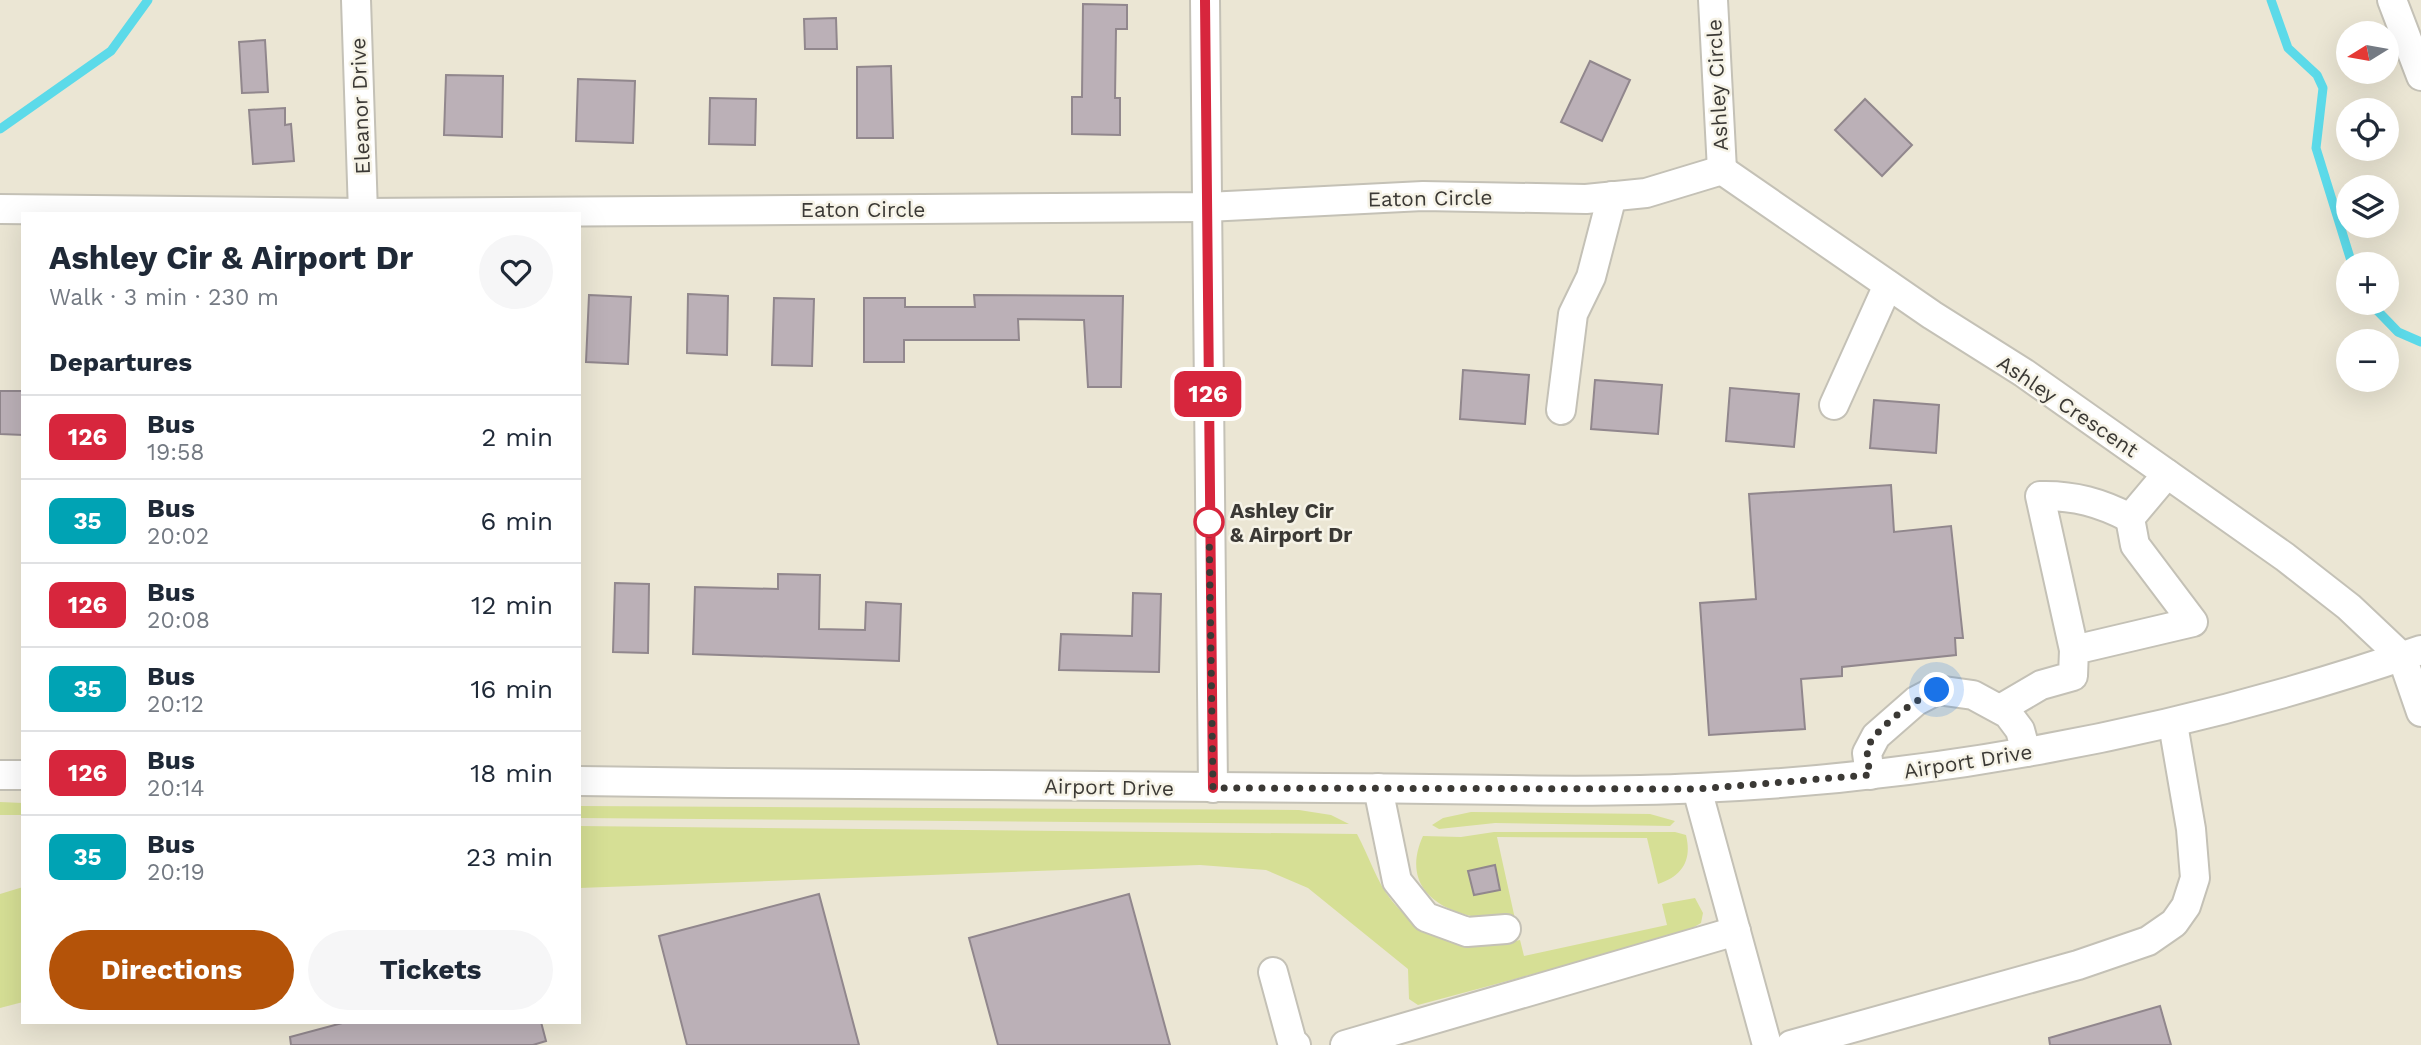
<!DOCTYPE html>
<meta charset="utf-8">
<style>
:root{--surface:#fff;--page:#f6f6f7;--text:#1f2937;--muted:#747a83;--line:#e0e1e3;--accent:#b45309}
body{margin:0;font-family:"Work Sans",sans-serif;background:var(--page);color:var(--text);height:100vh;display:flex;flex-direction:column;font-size:26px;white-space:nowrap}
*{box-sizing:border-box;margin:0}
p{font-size:23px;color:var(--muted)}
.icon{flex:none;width:38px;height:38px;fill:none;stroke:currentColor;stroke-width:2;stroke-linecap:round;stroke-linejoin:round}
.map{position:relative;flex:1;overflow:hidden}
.details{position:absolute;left:21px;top:212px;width:560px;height:812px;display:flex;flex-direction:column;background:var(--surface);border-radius:0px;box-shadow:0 7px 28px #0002}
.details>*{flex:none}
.badge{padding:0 14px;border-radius:10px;font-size:24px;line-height:46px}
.needle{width:46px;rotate:259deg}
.fabs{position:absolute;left:2336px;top:21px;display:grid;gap:14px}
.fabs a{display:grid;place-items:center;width:63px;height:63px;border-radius:50%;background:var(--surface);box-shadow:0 7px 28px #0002;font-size:35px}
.you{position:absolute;width:35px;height:35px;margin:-18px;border:5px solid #fff;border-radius:50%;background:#1a73e8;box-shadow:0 0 0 10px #1a73e833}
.map>.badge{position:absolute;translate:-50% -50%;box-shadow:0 0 0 4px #fff}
h2{padding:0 28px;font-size:26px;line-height:63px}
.round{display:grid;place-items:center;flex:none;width:74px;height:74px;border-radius:37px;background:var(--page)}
.headline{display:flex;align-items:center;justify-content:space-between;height:119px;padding:0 28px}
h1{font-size:33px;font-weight:700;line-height:52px}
.action{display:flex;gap:14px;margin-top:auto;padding:14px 28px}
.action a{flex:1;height:80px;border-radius:42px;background:var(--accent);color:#fff;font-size:28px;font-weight:700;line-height:80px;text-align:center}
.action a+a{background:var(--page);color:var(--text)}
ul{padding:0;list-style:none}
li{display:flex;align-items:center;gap:21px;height:84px;padding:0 28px;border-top:2px solid var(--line)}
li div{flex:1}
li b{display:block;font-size:26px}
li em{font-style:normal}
li .badge{min-width:77px;font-weight:700;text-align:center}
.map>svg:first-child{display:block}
</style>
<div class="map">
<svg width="2421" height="1045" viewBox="0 0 2421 1045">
<rect width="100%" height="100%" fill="#f6f3e7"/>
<path fill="#ebe6d4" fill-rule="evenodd" d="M0 0H2421V1045H0ZM2348 33H2387V72H2348ZM2348 110H2387V149H2348ZM2348 187H2387V226H2348ZM23 214H579V1022H23ZM2348 264H2387V303H2348ZM2348 341H2387V380H2348Z"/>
<g fill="#d6df95" fill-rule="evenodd">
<polygon points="0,802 23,803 23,815 0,815"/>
<polygon points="579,806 1299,810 1331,815 1349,824 579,818"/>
<polygon points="1471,812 1650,814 1675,821 1670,826 1495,823 1439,829 1432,825 1443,818"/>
<path d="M579 826 1357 834C1369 856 1376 881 1392 901 1422 938 1475 951 1520 940L1524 956 1667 925 1662 904 1695 898 1703 913 1701 923 1682 934 1418 1005 1409 999 1408 969 1308 888 1266 870 1200 865 579 888Z"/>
<path d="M1494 832H1675L1686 835C1692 860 1683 876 1658 884L1647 838 1497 837 1515 919C1464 923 1394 900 1423 836L1461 837ZM1495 865 1500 890 1474 895 1469 871Z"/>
<polygon points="23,887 23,1002 0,1008 0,894"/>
</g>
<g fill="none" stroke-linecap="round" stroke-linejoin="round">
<g stroke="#5cdae9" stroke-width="9">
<polyline points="2271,0 2288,48 2317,75 2323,88 2316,148 2352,264"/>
<polyline points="0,129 111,51 148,0"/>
<polyline points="2370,303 2398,332 2421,342"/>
</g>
</g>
<g fill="#bbb0b7" stroke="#91878d" stroke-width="2">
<polygon points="1083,4 1127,5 1127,29 1116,29 1115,98 1120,98 1120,135 1072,134 1072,97 1082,97"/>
<polygon points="836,18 837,49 805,49 804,19"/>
<polygon points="265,40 268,92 242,93 239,42"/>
<polygon points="1590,61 1630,80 1602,141 1561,122"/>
<polygon points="891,66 893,138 857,138 857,67"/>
<polygon points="446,75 503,76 502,137 444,135"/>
<polygon points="578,79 635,81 633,143 576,141"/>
<polygon points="710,98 756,99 755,145 709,144"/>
<polygon points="1865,99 1912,145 1882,176 1835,130"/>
<polygon points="285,108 285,125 291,124 294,161 253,164 249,110"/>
<polygon points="688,294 728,296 727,355 687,353"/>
<polygon points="589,295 631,297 628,364 586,362"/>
<polygon points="974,295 1123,296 1121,387 1088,387 1084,320 1018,319 1019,340 904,340 904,362 864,362 864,298 905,298 905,307 975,307"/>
<polygon points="774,298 814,299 812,366 772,365"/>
<polygon points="1463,370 1529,375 1525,424 1460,419"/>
<polygon points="1595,380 1662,385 1658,434 1591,429"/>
<polygon points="1730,388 1799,394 1794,447 1726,441"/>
<polygon points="0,391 23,391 23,435 0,434"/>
<polygon points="1874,400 1939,405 1936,453 1870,448"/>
<polygon points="1891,485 1894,532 1951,526 1963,638 1955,638 1956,655 1842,667 1842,676 1801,679 1805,729 1709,735 1700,603 1756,599 1749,494"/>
<polygon points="778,574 820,575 819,629 865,630 866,602 901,604 899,661 693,654 695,587 778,589"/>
<polygon points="615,583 649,584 648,653 613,652"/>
<polygon points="1133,593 1161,594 1159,672 1059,670 1061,634 1132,636"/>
<polygon points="1495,865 1500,890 1474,895 1468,871"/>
<polygon points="819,894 859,1045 687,1045 659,936"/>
<polygon points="1129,894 1170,1045 998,1045 969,938"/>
<polygon points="2160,1006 2171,1045 2050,1045 2049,1038"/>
<polygon points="346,1022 541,1022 546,1041 533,1045 291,1045 290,1037"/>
</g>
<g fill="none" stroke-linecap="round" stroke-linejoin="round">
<defs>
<g id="minor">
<polyline points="356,0 363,213"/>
<polyline points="1205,0 1213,788"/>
<polyline points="1713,0 1722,170"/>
<polyline points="2392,0 2421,76"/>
<polyline points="1722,170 1932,315 2024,373 2285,557 2349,607 2402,657 2421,712"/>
<polyline points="0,209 363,213 1207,207 1423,196 1586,199 1646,193 1722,170"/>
<polyline points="1834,405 1888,285"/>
<polyline points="1561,410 1573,314 1591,277 1612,196"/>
<path d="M2074 650 2040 496C2074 495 2101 503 2130 518"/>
<polyline points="2000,709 2041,685 2073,676 2074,650 2193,622 2135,545 2130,518 2167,474"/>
<polyline points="0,775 23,775"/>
<polyline points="1870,775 1867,753 1876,736 1916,701 1937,690 1973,695 2008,714 2020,730 2026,752"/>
<path d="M579 781C828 784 1077 788 1326 788 1450 788 1576 794 1699 788 1946 777 2188 730 2421 650"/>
<polyline points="1378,788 1397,881 1426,917 1467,932 1506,929"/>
<polyline points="1697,789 1767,1045"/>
<polyline points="1273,972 1292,1042 1296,1045"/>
<polyline points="1345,1045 1736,931"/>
<polyline points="1791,1045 2078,965 2148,941 2174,923 2186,906 2195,878 2191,829 2173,724"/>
</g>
</defs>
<use href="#minor" stroke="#c4c1b6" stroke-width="32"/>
<use href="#minor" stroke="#fff" stroke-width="28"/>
</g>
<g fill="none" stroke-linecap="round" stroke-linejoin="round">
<defs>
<polyline id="line" points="1205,0 1213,788"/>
</defs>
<use href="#line" stroke="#fff" stroke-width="16"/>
<use href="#line" stroke="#d7263d" stroke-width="10"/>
<path stroke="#3b3935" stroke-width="7" stroke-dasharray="0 12.6" d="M1209 522 1213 788 1697 789 1870 775C1869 767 1866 756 1868 747 1875 728 1919 697 1937 690"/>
</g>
<circle fill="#fff" stroke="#d7263d" stroke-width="3.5" cx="1209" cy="522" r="14"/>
<g text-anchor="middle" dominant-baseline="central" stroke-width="5" stroke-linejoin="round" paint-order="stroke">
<g font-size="21" fill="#3b3935" stroke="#f6f3e7">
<text transform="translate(1717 85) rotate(-93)">Ashley Circle</text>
<text transform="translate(360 106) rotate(-92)">Eleanor Drive</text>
<text transform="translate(1430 198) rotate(-1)">Eaton Circle</text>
<text x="863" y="209">Eaton Circle</text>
<text transform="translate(2068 406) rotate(34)">Ashley Crescent</text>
<text transform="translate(1968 761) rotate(-9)">Airport Drive</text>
<text transform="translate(1109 787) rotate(1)">Airport Drive</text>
</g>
<g font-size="21" font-weight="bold" fill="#3b3935" stroke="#f6f3e7" text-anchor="start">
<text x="1230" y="510">Ashley Cir<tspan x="1230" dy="24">&amp; Airport Dr</tspan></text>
</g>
</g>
</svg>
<div class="fabs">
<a><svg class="needle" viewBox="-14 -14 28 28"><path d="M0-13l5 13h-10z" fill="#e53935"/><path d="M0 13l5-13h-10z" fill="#747a83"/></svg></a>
<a><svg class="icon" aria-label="locate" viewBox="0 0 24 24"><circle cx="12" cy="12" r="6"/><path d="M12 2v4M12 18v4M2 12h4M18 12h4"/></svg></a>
<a><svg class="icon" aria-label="layers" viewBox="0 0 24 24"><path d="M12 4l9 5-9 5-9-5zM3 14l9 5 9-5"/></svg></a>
<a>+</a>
<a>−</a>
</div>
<div class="you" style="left:1937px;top:690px"></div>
<b class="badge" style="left:1208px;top:394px;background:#d7263d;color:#fff">126</b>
<section class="details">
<div class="headline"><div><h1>Ashley Cir &amp; Airport Dr</h1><p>Walk · 3 min · 230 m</p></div><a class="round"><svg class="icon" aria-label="heart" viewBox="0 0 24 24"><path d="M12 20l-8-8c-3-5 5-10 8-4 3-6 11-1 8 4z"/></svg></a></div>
<h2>Departures</h2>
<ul>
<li><span class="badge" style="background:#d7263d;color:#fff">126</span><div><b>Bus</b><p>19:58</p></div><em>2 min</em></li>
<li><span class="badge" style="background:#00a3b4;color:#fff">35</span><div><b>Bus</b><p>20:02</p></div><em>6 min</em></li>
<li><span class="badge" style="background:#d7263d;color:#fff">126</span><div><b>Bus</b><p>20:08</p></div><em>12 min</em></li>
<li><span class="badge" style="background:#00a3b4;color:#fff">35</span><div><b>Bus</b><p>20:12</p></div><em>16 min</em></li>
<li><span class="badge" style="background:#d7263d;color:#fff">126</span><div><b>Bus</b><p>20:14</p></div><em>18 min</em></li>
<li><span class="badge" style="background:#00a3b4;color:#fff">35</span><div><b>Bus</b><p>20:19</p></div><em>23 min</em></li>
</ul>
<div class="action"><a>Directions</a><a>Tickets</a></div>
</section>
</div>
